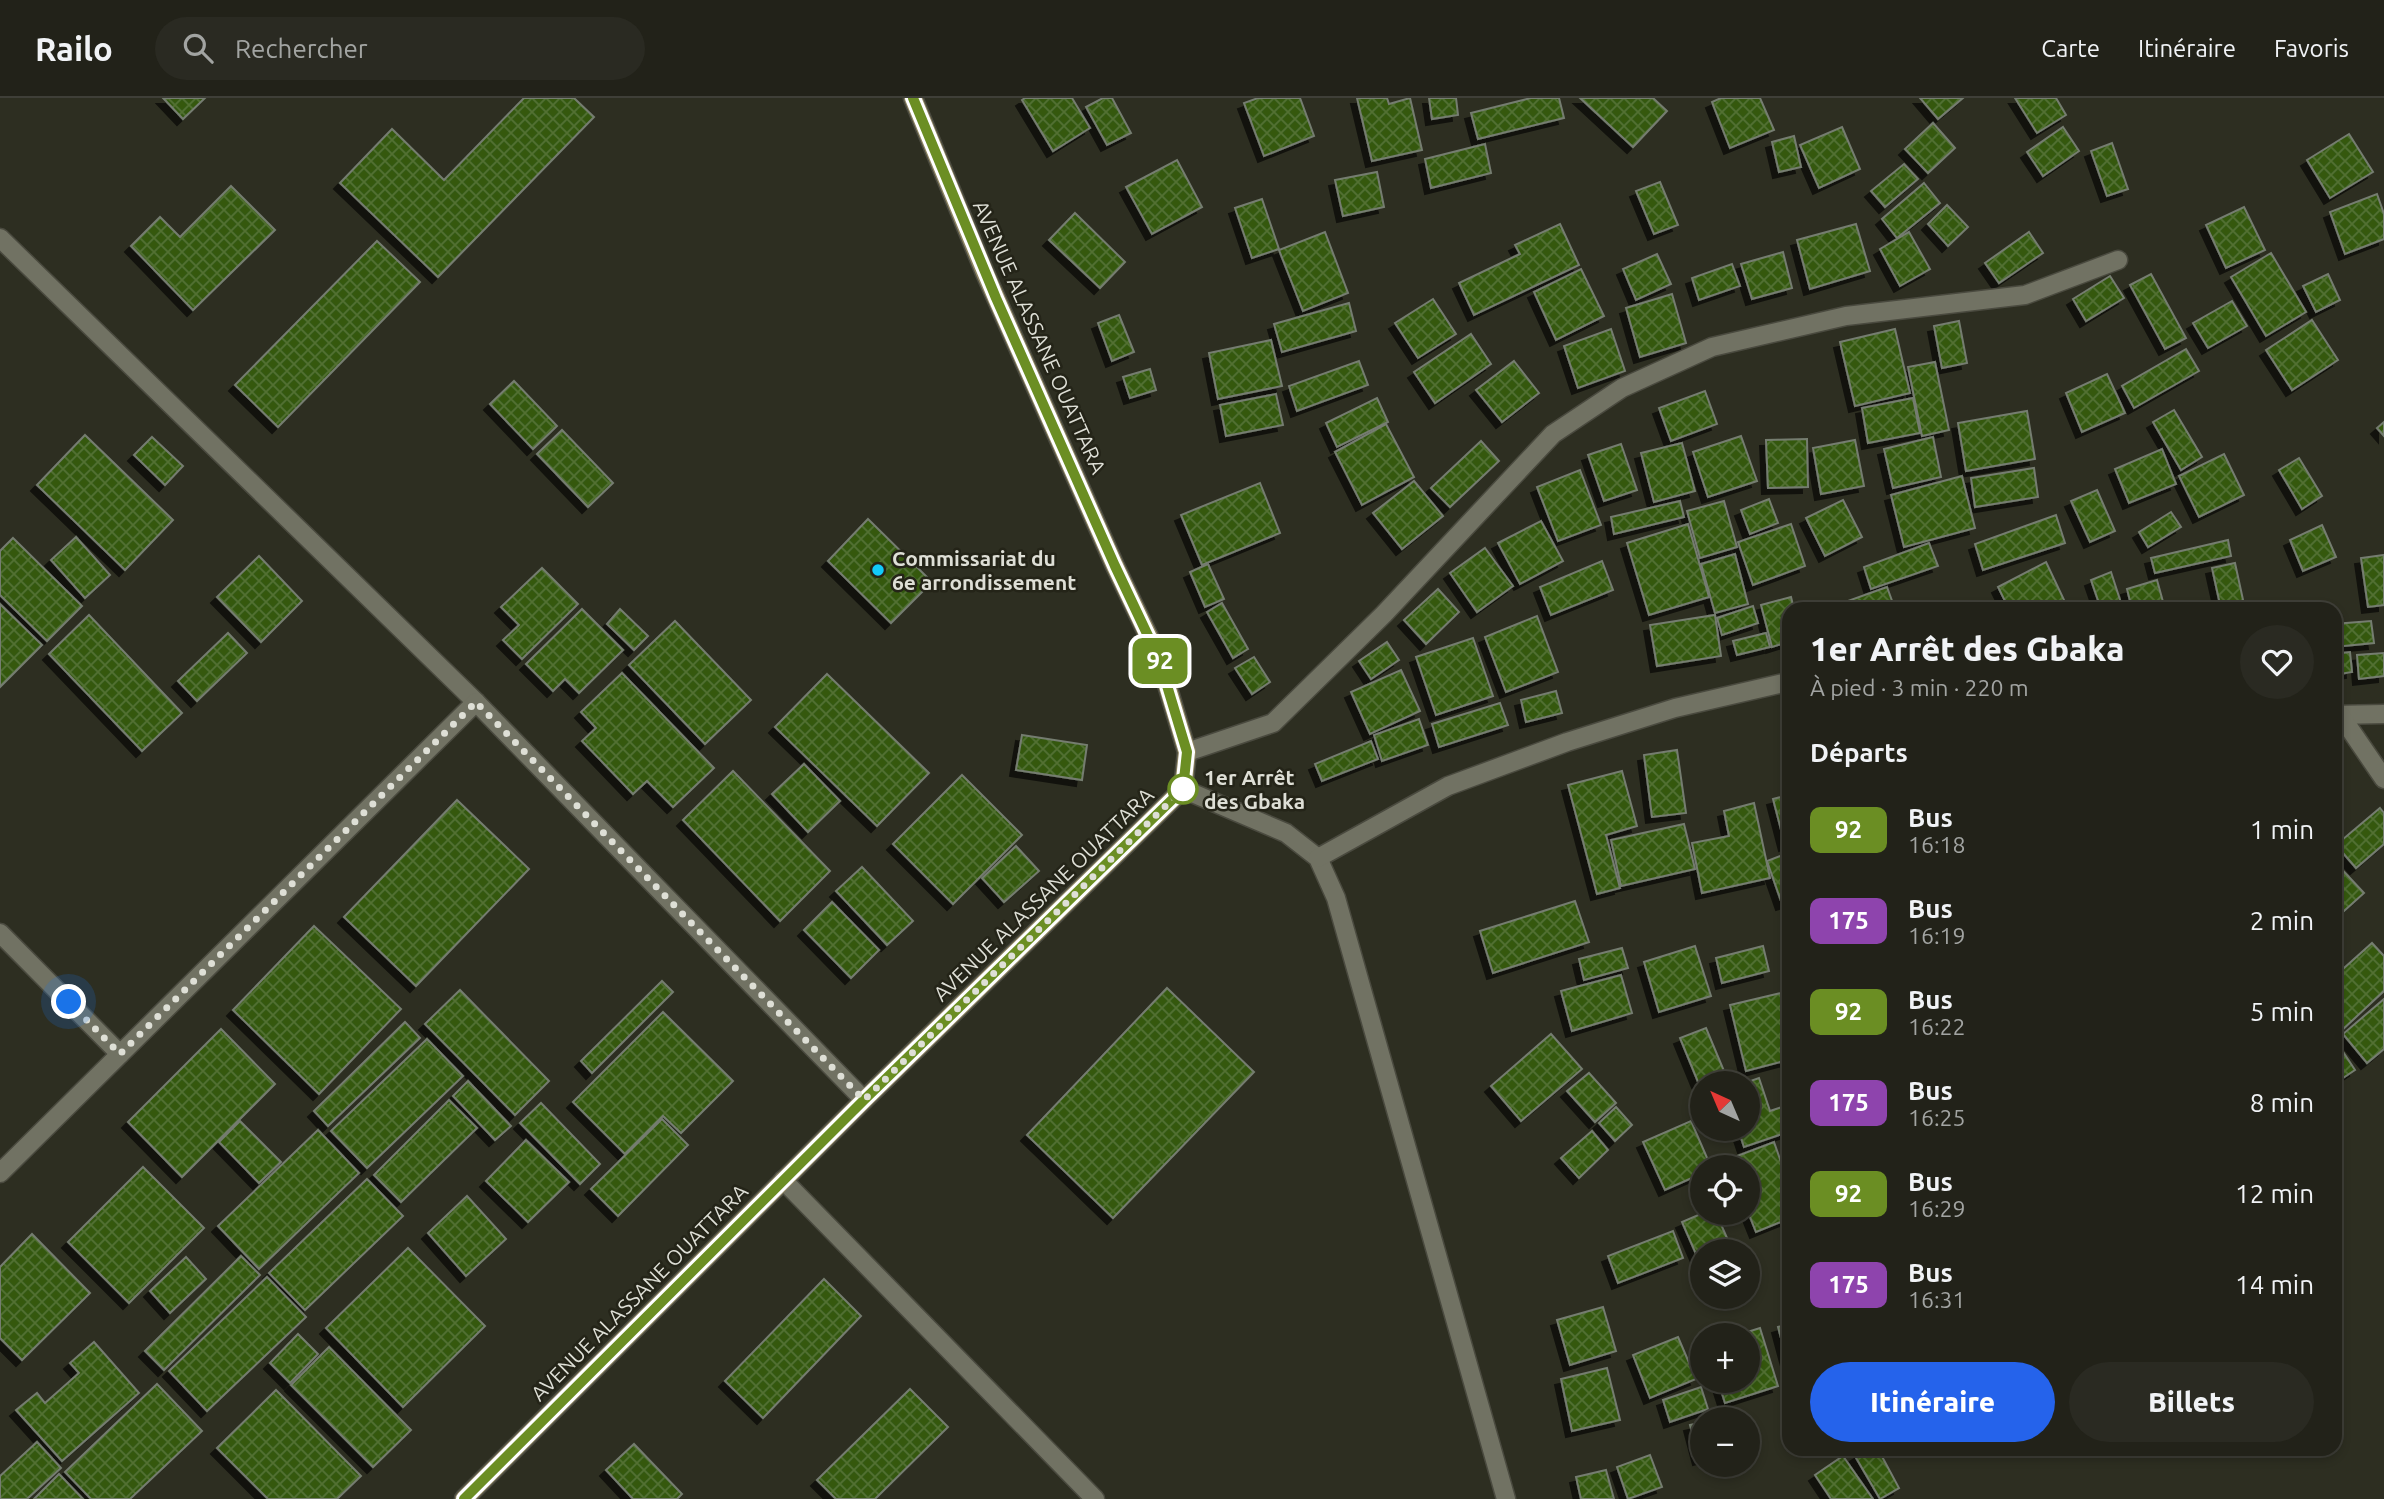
<!DOCTYPE html>
<html lang="fr">
<meta charset="utf-8">
<style>
:root{--surface:#222219;--page:#2a2a22;--text:#f1f3f6;--muted:#a2a4a2;--line:#3f3f38;--accent:#2563eb}
body{margin:0;font-family:Ubuntu,sans-serif;background:var(--page);color:var(--text);height:100vh;display:flex;flex-direction:column;font-size:26px;white-space:nowrap}
*{box-sizing:border-box;margin:0}
p{font-size:23px;color:var(--muted)}
.icon{flex:none;width:38px;height:38px;fill:none;stroke:currentColor;stroke-width:2;stroke-linecap:round;stroke-linejoin:round}
.map{position:relative;flex:1;overflow:hidden}
.panel{position:absolute;left:1782px;top:504px;width:560px;height:854px;display:flex;flex-direction:column;background:var(--surface);border-radius:21px;box-shadow:0 4px 10px #0003,0 0 0 2px var(--line)}
.panel>*{flex:none}
.badge{padding:0 14px;border-radius:10px;font-size:24px;line-height:46px}
.needle{width:46px;rotate:316deg}
.fabs{position:absolute;left:1690px;top:973px;display:grid;gap:14px}
.fabs a{display:grid;place-items:center;width:70px;height:70px;border-radius:50%;background:var(--surface);box-shadow:0 4px 10px #0003,0 0 0 2px var(--line);font-size:35px}
.you{position:absolute;width:35px;height:35px;margin:-18px;border:5px solid #fff;border-radius:50%;background:#1a73e8;box-shadow:0 0 0 10px #1a73e833}
.map>.badge{position:absolute;translate:-50% -50%;box-shadow:0 0 0 4px #fff}
h2{padding:0 28px;font-size:26px;line-height:63px}
.round{display:grid;place-items:center;flex:none;width:74px;height:74px;border-radius:37px;background:var(--page)}
.headline{display:flex;align-items:center;justify-content:space-between;height:119px;padding:0 28px}
h1{font-size:33px;font-weight:800;line-height:52px}
.action{display:flex;gap:14px;margin-top:auto;padding:14px 28px}
.action a{flex:1;height:80px;border-radius:42px;background:var(--accent);color:#fff;font-size:28px;font-weight:800;line-height:80px;text-align:center}
.action a+a{background:var(--page);color:var(--text)}
ul{padding:0;list-style:none}
li{display:flex;align-items:center;gap:21px;height:91px;padding:0 28px}
li div{flex:1}
li b{display:block;font-size:26px}
li em{font-style:normal}
li .badge{min-width:77px;font-weight:700;text-align:center}
header{display:flex;align-items:center;gap:42px;box-sizing:border-box;height:98px;padding:0 35px;background:var(--surface);border-bottom:2px solid var(--line)}
header strong{font-size:33px}
nav{display:flex;gap:38px;margin-inline-start:auto;font-size:24px}
.search{width:490px;height:63px;background:var(--page);display:flex;align-items:center;gap:18px;box-sizing:border-box;padding:0 24px;border-radius:38px;color:var(--muted);font-size:26px}
.map>svg:first-child{display:block}
</style>
<header>
<strong>Railo</strong>
<div class="search"><svg class="icon" aria-label="search" viewBox="0 0 24 24"><circle cx="10" cy="10" r="6"/><path d="M15 15l6 6"/></svg>Rechercher</div>
<nav><a>Carte</a><a>Itinéraire</a><a>Favoris</a></nav>
</header>
<div class="map">
<svg width="2384" height="1401" viewBox="0 0 2384 1401">
<defs>
<pattern id="building-cross-hatch" width="8" height="8" patternUnits="userSpaceOnUse" patternTransform="scale(1.75)"><rect width="8" height="8" fill="#355911"/><path d="M0 0l8 8M0 8l8-8" fill="none" stroke="#527033"/></pattern>
<filter id="shadow"><feDropShadow dx="-6" dy="6" stdDeviation="0" flood-color="#0009"/></filter>
</defs>
<rect width="100%" height="100%" fill="#2d2e21"/>
<g fill="url(#building-cross-hatch)" stroke="#757d70" stroke-width="2" filter="url(#shadow)">
<polygon points="163,0 205,0 183,21"/>
<polygon points="524,0 574,0 594,19 438,179 340,85 392,31 444,82"/>
<polygon points="1025,0 1072,0 1090,30 1053,53 1022,2"/>
<polygon points="1103,0 1112,0 1131,35 1107,47 1086,9"/>
<polygon points="1258,0 1300,0 1314,38 1264,58 1244,5"/>
<polygon points="1357,0 1387,0 1389,6 1410,0 1422,52 1372,63"/>
<polygon points="1429,0 1456,0 1458,17 1432,21"/>
<polygon points="1531,0 1559,0 1564,20 1478,41 1471,15"/>
<polygon points="1580,0 1653,0 1667,13 1633,49"/>
<polygon points="1721,0 1760,0 1774,32 1730,50 1712,4"/>
<polygon points="1920,0 1963,0 1938,21"/>
<polygon points="2015,0 2056,0 2066,17 2037,35"/>
<polygon points="1933,25 1955,50 1928,75 1905,51"/>
<polygon points="1842,29 1860,71 1819,90 1800,47"/>
<polygon points="2063,29 2079,53 2043,78 2027,54"/>
<polygon points="2349,36 2373,74 2330,100 2307,62"/>
<polygon points="1794,38 1801,69 1779,74 1772,44"/>
<polygon points="2112,45 2128,91 2107,98 2091,53"/>
<polygon points="1485,46 1491,75 1431,90 1425,61"/>
<polygon points="1177,62 1202,109 1152,136 1126,89"/>
<polygon points="1904,66 1918,81 1885,109 1871,93"/>
<polygon points="1377,74 1384,109 1343,118 1335,82"/>
<polygon points="1660,84 1678,127 1654,136 1636,93"/>
<polygon points="1924,85 1940,105 1897,140 1882,121"/>
<polygon points="231,88 275,132 193,212 131,148 160,119 180,139"/>
<polygon points="2377,96 2384,116 2384,141 2345,156 2330,114"/>
<polygon points="1262,101 1279,151 1252,160 1235,110"/>
<polygon points="1947,107 1968,129 1948,148 1928,126"/>
<polygon points="2244,109 2265,152 2226,170 2206,127"/>
<polygon points="1075,115 1125,164 1100,190 1049,142"/>
<polygon points="1560,126 1579,167 1474,217 1459,185 1520,156 1515,147"/>
<polygon points="1856,126 1870,173 1810,191 1797,142"/>
<polygon points="1325,134 1348,195 1303,213 1279,152"/>
<polygon points="1909,134 1930,171 1900,188 1880,151"/>
<polygon points="2029,134 2043,155 1999,185 1985,165"/>
<polygon points="377,143 420,184 278,329 235,287"/>
<polygon points="1783,154 1792,190 1752,201 1741,166"/>
<polygon points="2271,155 2306,214 2266,238 2231,179"/>
<polygon points="1657,156 1671,186 1636,202 1623,171"/>
<polygon points="1732,166 1740,188 1699,202 1692,180"/>
<polygon points="1581,171 1604,218 1556,242 1534,194"/>
<polygon points="2151,176 2186,240 2165,251 2130,187"/>
<polygon points="2328,176 2340,202 2316,214 2303,188"/>
<polygon points="2110,178 2124,200 2086,223 2073,201"/>
<polygon points="1672,196 1686,245 1640,259 1626,210"/>
<polygon points="1433,201 1456,236 1418,260 1395,225"/>
<polygon points="2232,203 2247,228 2208,250 2193,225"/>
<polygon points="1349,205 1356,233 1282,254 1274,226"/>
<polygon points="1119,217 1134,254 1112,263 1098,225"/>
<polygon points="2312,222 2338,262 2292,292 2266,252"/>
<polygon points="1959,223 1967,265 1942,270 1934,228"/>
<polygon points="1611,231 1625,273 1578,290 1564,248"/>
<polygon points="1895,231 1910,295 1855,308 1840,244"/>
<polygon points="1471,236 1491,266 1435,305 1414,274"/>
<polygon points="1271,242 1282,288 1218,301 1209,255"/>
<polygon points="2186,251 2199,273 2134,310 2122,288"/>
<polygon points="1359,263 1368,287 1297,313 1289,288"/>
<polygon points="1514,263 1539,295 1502,324 1476,292"/>
<polygon points="1935,264 1949,332 1922,338 1908,269"/>
<polygon points="1150,271 1156,292 1130,300 1123,279"/>
<polygon points="2107,276 2125,315 2082,334 2066,295"/>
<polygon points="514,283 557,328 533,351 490,306"/>
<polygon points="1705,293 1717,326 1671,343 1659,310"/>
<polygon points="1276,296 1283,327 1226,338 1220,307"/>
<polygon points="1377,300 1388,324 1337,349 1326,325"/>
<polygon points="1913,300 1920,335 1868,345 1862,310"/>
<polygon points="2174,312 2202,359 2181,372 2153,324"/>
<polygon points="2027,313 2035,361 1966,373 1958,325"/>
<polygon points="2384,324 2384,338 2377,330"/>
<polygon points="1386,326 1414,379 1362,407 1335,354"/>
<polygon points="562,332 613,385 588,409 537,356"/>
<polygon points="85,337 173,422 125,472 37,387"/>
<polygon points="1741,338 1757,383 1708,399 1693,354"/>
<polygon points="152,339 183,368 165,387 134,357"/>
<polygon points="1933,339 1941,379 1893,390 1884,351"/>
<polygon points="1807,341 1808,389 1768,390 1766,342"/>
<polygon points="1855,342 1864,388 1821,396 1813,350"/>
<polygon points="1481,343 1499,363 1450,409 1431,390"/>
<polygon points="1682,345 1695,393 1654,404 1641,355"/>
<polygon points="1621,346 1637,392 1604,403 1588,357"/>
<polygon points="2162,351 2176,386 2129,405 2115,371"/>
<polygon points="2224,356 2244,397 2199,419 2179,378"/>
<polygon points="2299,360 2322,398 2302,411 2279,372"/>
<polygon points="2034,370 2038,399 1975,409 1971,380"/>
<polygon points="1580,372 1601,427 1558,443 1537,389"/>
<polygon points="1962,378 1975,430 1904,449 1891,397"/>
<polygon points="1414,383 1443,418 1402,451 1373,415"/>
<polygon points="1260,385 1280,435 1202,467 1181,417"/>
<polygon points="2097,392 2115,433 2090,444 2071,403"/>
<polygon points="1769,401 1778,425 1750,436 1741,412"/>
<polygon points="1843,402 1862,439 1825,458 1806,420"/>
<polygon points="1680,403 1684,419 1614,436 1611,419"/>
<polygon points="1724,403 1737,449 1700,460 1687,413"/>
<polygon points="2171,414 2181,429 2148,449 2139,434"/>
<polygon points="2056,417 2065,445 1983,472 1975,446"/>
<polygon points="868,421 932,484 891,525 828,463"/>
<polygon points="1541,423 1563,463 1520,486 1498,445"/>
<polygon points="1688,426 1709,499 1649,517 1627,445"/>
<polygon points="1791,426 1805,468 1753,487 1738,444"/>
<polygon points="2322,427 2336,459 2303,473 2290,442"/>
<polygon points="76,439 110,477 85,500 51,462"/>
<polygon points="13,440 82,508 47,543 0,497 0,453"/>
<polygon points="2228,442 2231,458 2155,475 2151,460"/>
<polygon points="1929,445 1938,468 1871,491 1864,469"/>
<polygon points="1485,450 1513,488 1477,514 1450,475"/>
<polygon points="1735,456 1748,506 1715,515 1701,466"/>
<polygon points="2384,457 2384,507 2368,509 2361,460"/>
<polygon points="259,458 302,503 261,544 217,499"/>
<polygon points="1602,463 1613,492 1551,517 1540,489"/>
<polygon points="2046,464 2065,504 2051,511 2009,511 1998,489"/>
<polygon points="2235,465 2245,511 2221,511 2212,470"/>
<polygon points="1208,466 1224,501 1205,509 1190,474"/>
<polygon points="542,470 578,506 522,561 503,542 519,527 501,509"/>
<polygon points="2111,474 2122,508 2115,511 2101,511 2091,482"/>
<polygon points="2157,482 2165,511 2132,511 2127,491"/>
<polygon points="1887,489 1895,511 1832,511 1831,509"/>
<polygon points="1438,491 1459,514 1426,546 1404,522"/>
<polygon points="1791,499 1794,511 1788,511 1788,544 1772,549 1761,507"/>
<polygon points="1222,505 1248,551 1233,560 1207,514"/>
<polygon points="0,506 42,547 0,589"/>
<polygon points="1753,508 1758,525 1722,537 1717,520"/>
<polygon points="582,511 623,552 579,595 565,581 553,593 526,566"/>
<polygon points="620,511 648,538 634,552 607,526"/>
<polygon points="89,517 182,615 142,653 49,556"/>
<polygon points="1715,517 1721,558 1657,568 1650,527"/>
<polygon points="1537,518 1558,574 1506,594 1485,539"/>
<polygon points="675,523 751,602 705,646 629,567"/>
<polygon points="2371,523 2374,545 2334,549 2334,526"/>
<polygon points="228,535 247,555 197,603 178,583"/>
<polygon points="1766,535 1770,549 1737,557 1733,543"/>
<polygon points="1473,540 1493,598 1436,617 1416,559"/>
<polygon points="1387,544 1399,562 1371,581 1359,563"/>
<polygon points="2350,554 2352,574 2334,577 2334,556"/>
<polygon points="2384,555 2384,578 2359,581 2357,557"/>
<polygon points="1254,559 1270,584 1252,596 1235,570"/>
<polygon points="1401,572 1420,613 1370,636 1351,594"/>
<polygon points="622,575 714,670 673,709 647,683 633,696 582,643 596,630 581,614"/>
<polygon points="827,576 929,675 877,728 775,629"/>
<polygon points="1556,593 1562,615 1526,624 1521,602"/>
<polygon points="1500,605 1508,627 1439,649 1432,626"/>
<polygon points="1419,621 1428,647 1382,663 1374,637"/>
<polygon points="1022,637 1087,647 1082,682 1016,672"/>
<polygon points="1371,643 1378,661 1322,683 1315,666"/>
<polygon points="1677,652 1686,715 1652,719 1644,657"/>
<polygon points="804,666 840,703 808,734 772,696"/>
<polygon points="733,673 830,773 780,823 683,722"/>
<polygon points="1622,673 1637,728 1606,737 1620,790 1597,796 1568,687"/>
<polygon points="962,677 1022,737 953,806 893,746"/>
<polygon points="1788,697 1788,746 1785,747 1773,701"/>
<polygon points="457,702 529,771 416,888 344,819"/>
<polygon points="1754,705 1770,780 1702,795 1692,745 1729,738 1724,713"/>
<polygon points="2380,710 2384,715 2384,746 2356,770 2336,747"/>
<polygon points="1684,726 1695,771 1621,788 1611,742"/>
<polygon points="1016,748 1039,773 1004,804 982,780"/>
<polygon points="1788,755 1788,804 1782,806 1767,763"/>
<polygon points="2334,763 2364,795 2334,822"/>
<polygon points="862,769 913,823 887,847 836,793"/>
<polygon points="1575,803 1589,844 1493,875 1480,833"/>
<polygon points="832,804 879,852 851,880 804,832"/>
<polygon points="314,828 401,911 319,996 233,912"/>
<polygon points="2372,845 2384,858 2384,893 2341,933 2334,926 2334,879"/>
<polygon points="1695,848 1711,898 1659,914 1644,864"/>
<polygon points="1763,848 1769,873 1722,885 1716,860"/>
<polygon points="1622,850 1628,870 1584,882 1579,861"/>
<polygon points="1621,877 1632,915 1572,933 1561,893"/>
<polygon points="662,883 673,894 592,975 581,963"/>
<polygon points="1167,890 1254,974 1113,1120 1027,1037"/>
<polygon points="460,892 549,983 515,1017 425,926"/>
<polygon points="1785,894 1788,908 1788,962 1746,973 1730,907"/>
<polygon points="2384,901 2384,951 2367,965 2343,936"/>
<polygon points="663,914 733,983 681,1035 663,1018 625,1056 573,1004"/>
<polygon points="405,924 420,940 328,1028 314,1013"/>
<polygon points="1706,930 1724,973 1698,984 1680,940"/>
<polygon points="221,931 275,986 182,1079 128,1024"/>
<polygon points="1551,936 1582,971 1521,1023 1491,988"/>
<polygon points="2334,940 2355,972 2334,986"/>
<polygon points="427,941 463,978 367,1070 331,1033"/>
<polygon points="1589,975 1616,1005 1595,1024 1567,993"/>
<polygon points="1759,980 1770,1013 1788,1007 1788,1034 1744,1049 1738,1031 1748,1031 1748,985 1745,985"/>
<polygon points="468,983 511,1028 495,1042 453,998"/>
<polygon points="449,1002 477,1030 401,1104 374,1077"/>
<polygon points="541,1005 600,1066 580,1086 520,1025"/>
<polygon points="1616,1009 1632,1027 1615,1043 1599,1025"/>
<polygon points="662,1021 688,1047 618,1118 591,1091"/>
<polygon points="240,1023 281,1064 259,1085 219,1044"/>
<polygon points="1691,1023 1711,1069 1703,1069 1703,1075 1665,1092 1643,1044"/>
<polygon points="318,1032 359,1075 259,1171 218,1128"/>
<polygon points="1592,1033 1608,1052 1579,1080 1561,1060"/>
<polygon points="526,1042 569,1084 528,1124 486,1083"/>
<polygon points="1774,1044 1788,1084 1788,1121 1756,1134 1748,1114 1748,1069 1732,1069 1729,1061"/>
<polygon points="143,1069 204,1130 129,1205 68,1144"/>
<polygon points="367,1081 403,1118 305,1212 269,1175"/>
<polygon points="467,1098 506,1141 466,1178 428,1135"/>
<polygon points="1703,1115 1716,1115 1731,1149 1721,1153 1703,1153 1703,1161 1699,1163 1682,1124"/>
<polygon points="1673,1133 1683,1160 1618,1185 1608,1158"/>
<polygon points="32,1136 90,1195 22,1262 0,1240 0,1169"/>
<polygon points="408,1150 485,1228 403,1309 326,1230"/>
<polygon points="241,1158 260,1177 164,1272 145,1253"/>
<polygon points="186,1159 206,1181 170,1215 150,1193"/>
<polygon points="267,1179 306,1219 207,1313 169,1273"/>
<polygon points="824,1181 861,1218 763,1320 725,1283"/>
<polygon points="1603,1209 1616,1253 1570,1267 1557,1222"/>
<polygon points="1788,1226 1788,1266 1778,1229"/>
<polygon points="1760,1230 1778,1288 1725,1305 1718,1283 1748,1283 1748,1237 1738,1237"/>
<polygon points="298,1236 318,1256 290,1285 270,1265"/>
<polygon points="1678,1239 1696,1281 1650,1300 1633,1257"/>
<polygon points="94,1244 139,1295 62,1363 16,1312 37,1295 45,1305 79,1275 70,1265"/>
<polygon points="329,1249 411,1332 373,1369 291,1287"/>
<polygon points="1607,1270 1620,1322 1572,1333 1561,1281"/>
<polygon points="157,1286 202,1333 130,1401 91,1401 65,1374"/>
<polygon points="1701,1289 1708,1311 1670,1324 1663,1302"/>
<polygon points="910,1291 948,1329 875,1401 836,1401 817,1382"/>
<polygon points="276,1292 361,1378 337,1401 268,1401 217,1350"/>
<polygon points="1703,1324 1703,1360 1699,1361 1690,1327"/>
<polygon points="37,1344 61,1370 27,1401 0,1401 0,1378"/>
<polygon points="634,1346 682,1396 677,1401 633,1401 606,1372"/>
<polygon points="1867,1351 1878,1351 1899,1390 1880,1401 1855,1358"/>
<polygon points="1650,1357 1662,1389 1628,1401 1617,1369"/>
<polygon points="1843,1358 1873,1401 1831,1401 1815,1377"/>
<polygon points="1606,1372 1614,1401 1581,1401 1576,1379"/>
<polygon points="59,1376 83,1401 34,1401"/>
</g>
<g fill="none" stroke-linecap="round" stroke-linejoin="round">
<defs>
<g id="street">
<polyline points="0,140 476,604 864,1002"/>
<polyline points="2334,617 2384,616"/>
<polyline points="2341,618 2384,681"/>
<polyline points="1187,654 1273,625 1384,516 1553,336 1622,290 1712,249 1846,218 2025,197 2118,162"/>
<polyline points="1183,691 1286,735 1318,760 1336,800 1506,1401"/>
<polyline points="1318,760 1448,688 1567,644 1675,610 1788,584"/>
<polyline points="0,835 120,956"/>
<polyline points="0,1075 476,604"/>
<polyline points="783,1082 1095,1401"/>
</g>
<polyline id="secondary" points="464,1401 864,1002 1183,691 1187,654 1159,560 1115,468 985,175 913,0"/>
</defs>
<use href="#street" stroke="#4a4a3f" stroke-width="21"/>
<use href="#secondary" stroke="#4a4a3f" stroke-width="21"/>
<use href="#street" stroke="#717263" stroke-width="18"/>
<use href="#secondary" stroke="#8e8563" stroke-width="18"/>
</g>
<g fill="none" stroke-linecap="round" stroke-linejoin="round">
<defs>
<polyline id="line" points="464,1401 864,1002 1183,691 1187,654 1159,561 1115,468 996,200 913,0"/>
</defs>
<use href="#line" stroke="#fff" stroke-width="16"/>
<use href="#line" stroke="#6b8e23" stroke-width="10"/>
<polyline stroke="#dedfd6" stroke-width="7" stroke-dasharray="0 12.6" points="69,904 120,956 476,604 864,1002 1183,691"/>
</g>
<circle fill="#12cafb" stroke="#242418" stroke-width="2.5" cx="878" cy="472" r="7"/>
<circle fill="#fff" stroke="#6b8e23" stroke-width="3.5" cx="1183" cy="691" r="14"/>
<g text-anchor="middle" dominant-baseline="central" stroke-width="5" stroke-linejoin="round" paint-order="stroke">
<g font-size="21" fill="#dedfd6" stroke="#242418">
<text transform="translate(1040 239) rotate(66)">AVENUE ALASSANE OUATTARA</text>
<text transform="translate(1043 796) rotate(-44)">AVENUE ALASSANE OUATTARA</text>
<text transform="translate(639 1194) rotate(-45)">AVENUE ALASSANE OUATTARA</text>
</g>
<g font-size="21" font-weight="bold" fill="#dedfd6" stroke="#242418" text-anchor="start">
<text x="892" y="460">Commissariat du<tspan x="892" dy="24">6e arrondissement</tspan></text>
</g>
<g font-size="21" font-weight="bold" fill="#dedfd6" stroke="#242418" text-anchor="start">
<text x="1204" y="679">1er Arrêt<tspan x="1204" dy="24">des Gbaka</tspan></text>
</g>
</g>
</svg>
<div class="fabs">
<a><svg class="needle" viewBox="-14 -14 28 28"><path d="M0-13l5 13h-10z" fill="#e53935"/><path d="M0 13l5-13h-10z" fill="#a2a4a2"/></svg></a>
<a><svg class="icon" aria-label="locate" viewBox="0 0 24 24"><circle cx="12" cy="12" r="6"/><path d="M12 2v4M12 18v4M2 12h4M18 12h4"/></svg></a>
<a><svg class="icon" aria-label="layers" viewBox="0 0 24 24"><path d="M12 4l9 5-9 5-9-5zM3 14l9 5 9-5"/></svg></a>
<a>+</a>
<a>−</a>
</div>
<div class="you" style="left:69px;top:904px"></div>
<b class="badge" style="left:1160px;top:563px;background:#6b8e23;color:#fff">92</b>
<section class="panel">
<div class="headline"><div><h1>1er Arrêt des Gbaka</h1><p>À pied · 3 min · 220 m</p></div><a class="round"><svg class="icon" aria-label="heart" viewBox="0 0 24 24"><path d="M12 20l-8-8c-3-5 5-10 8-4 3-6 11-1 8 4z"/></svg></a></div>
<h2>Départs</h2>
<ul>
<li><span class="badge" style="background:#6b8e23;color:#fff">92</span><div><b>Bus</b><p>16:18</p></div><em>1 min</em></li>
<li><span class="badge" style="background:#8e44ad;color:#fff">175</span><div><b>Bus</b><p>16:19</p></div><em>2 min</em></li>
<li><span class="badge" style="background:#6b8e23;color:#fff">92</span><div><b>Bus</b><p>16:22</p></div><em>5 min</em></li>
<li><span class="badge" style="background:#8e44ad;color:#fff">175</span><div><b>Bus</b><p>16:25</p></div><em>8 min</em></li>
<li><span class="badge" style="background:#6b8e23;color:#fff">92</span><div><b>Bus</b><p>16:29</p></div><em>12 min</em></li>
<li><span class="badge" style="background:#8e44ad;color:#fff">175</span><div><b>Bus</b><p>16:31</p></div><em>14 min</em></li>
</ul>
<div class="action"><a>Itinéraire</a><a>Billets</a></div>
</section>
</div>
